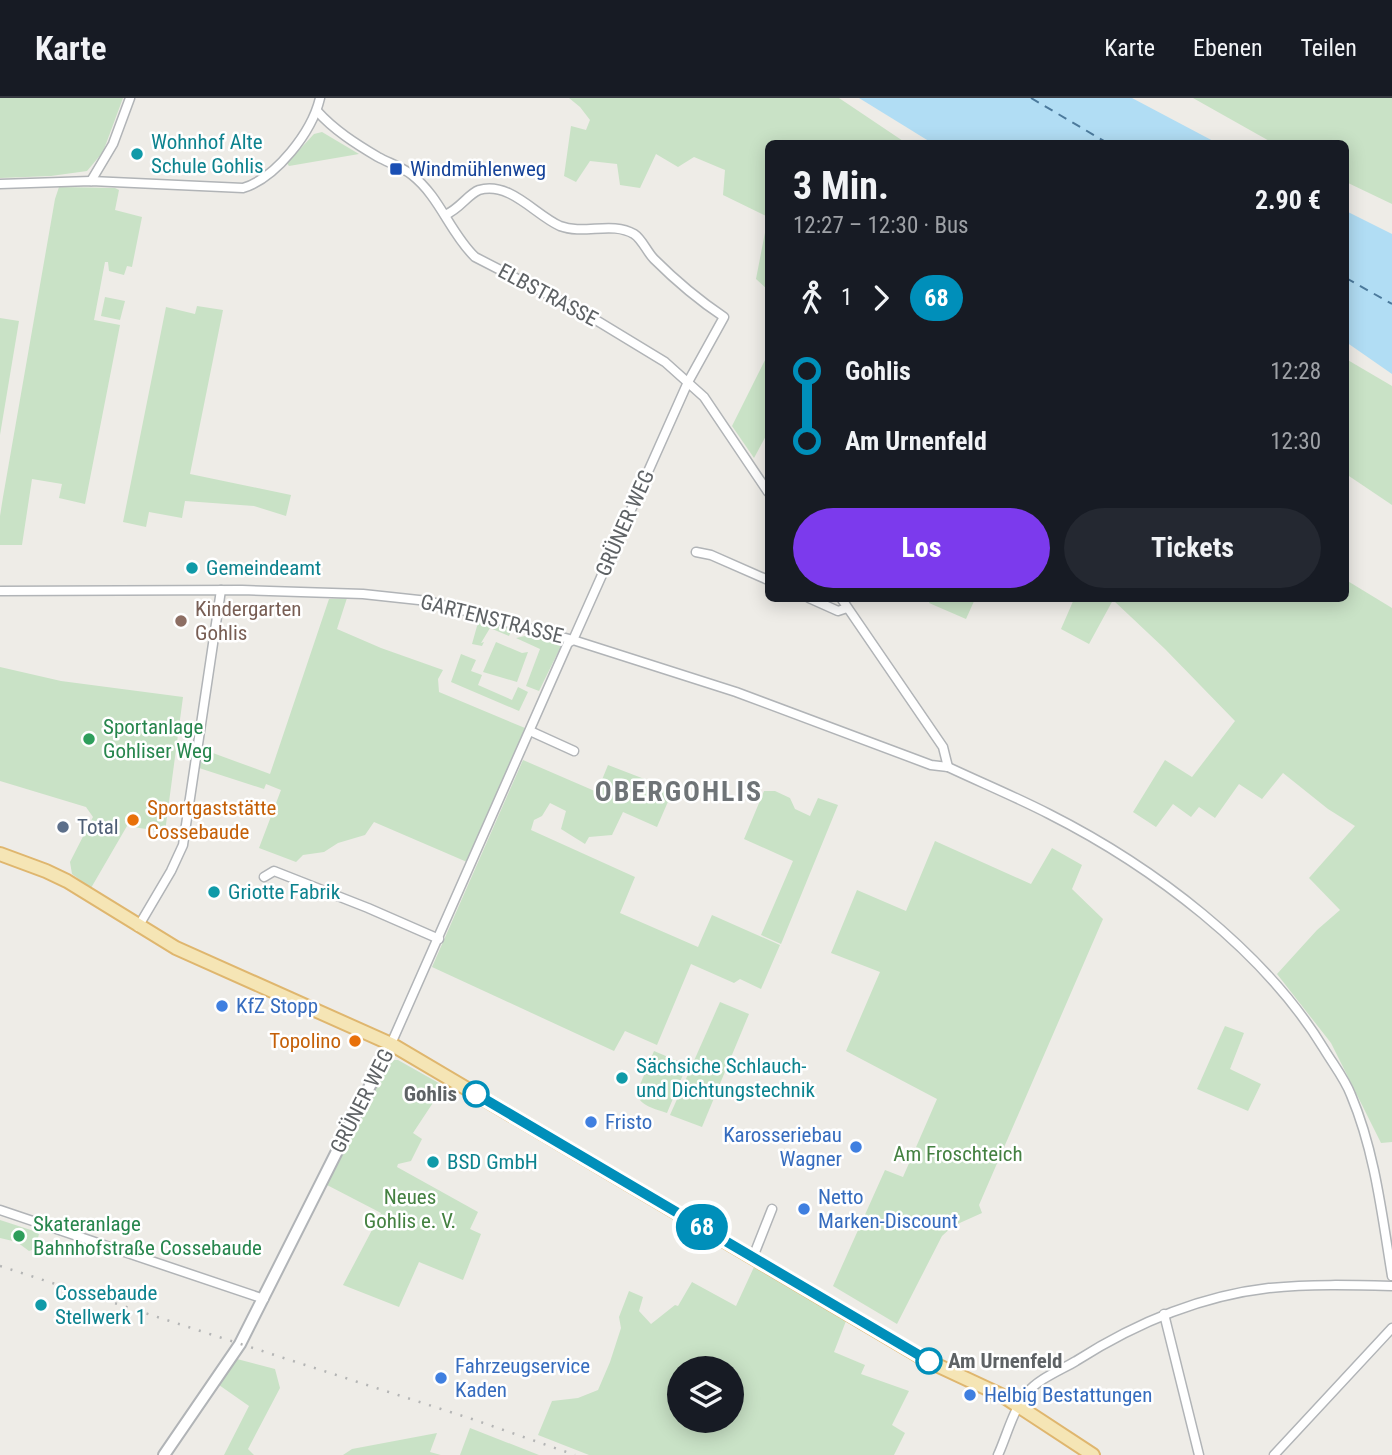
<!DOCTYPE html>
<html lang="de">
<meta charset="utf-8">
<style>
:root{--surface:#171b24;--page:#242831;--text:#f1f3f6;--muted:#9ea1a6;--line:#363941;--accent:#7c3aed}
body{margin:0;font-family:"Roboto Condensed",sans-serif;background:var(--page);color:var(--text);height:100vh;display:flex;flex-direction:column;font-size:26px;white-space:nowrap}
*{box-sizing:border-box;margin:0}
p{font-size:23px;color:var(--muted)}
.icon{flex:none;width:38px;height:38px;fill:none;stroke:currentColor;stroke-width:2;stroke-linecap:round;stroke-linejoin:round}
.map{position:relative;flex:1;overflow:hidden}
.details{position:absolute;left:765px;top:42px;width:584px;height:462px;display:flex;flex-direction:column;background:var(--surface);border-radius:10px;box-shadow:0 4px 18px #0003}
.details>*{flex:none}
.badge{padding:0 14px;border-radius:23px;font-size:24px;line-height:46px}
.tools{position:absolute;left:667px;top:1258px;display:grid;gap:14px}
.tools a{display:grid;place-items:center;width:77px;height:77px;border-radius:50%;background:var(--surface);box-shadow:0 4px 18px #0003;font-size:35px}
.map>.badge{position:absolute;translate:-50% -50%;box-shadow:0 0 0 4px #fff}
.legs{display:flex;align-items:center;gap:10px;height:77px;padding:0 28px;font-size:23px}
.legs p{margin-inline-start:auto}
.summary{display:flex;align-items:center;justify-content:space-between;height:119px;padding:0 28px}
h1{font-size:38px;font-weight:700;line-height:52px}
.primary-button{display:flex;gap:14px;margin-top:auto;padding:14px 28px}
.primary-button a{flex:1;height:80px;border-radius:42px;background:var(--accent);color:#fff;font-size:28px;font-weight:700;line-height:80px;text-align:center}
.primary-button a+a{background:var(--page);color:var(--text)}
ul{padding:0 28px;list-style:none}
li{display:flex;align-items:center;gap:24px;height:70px;font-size:26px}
li i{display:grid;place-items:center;width:10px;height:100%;margin:0 9px;background:currentColor}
li i::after{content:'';width:18px;height:18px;margin:-9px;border:5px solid;border-radius:50%;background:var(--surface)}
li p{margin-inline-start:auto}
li:first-child i{background:linear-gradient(#0000 50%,currentColor 0)}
li:last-child i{background:linear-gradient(currentColor 50%,#0000 0)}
header{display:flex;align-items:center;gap:42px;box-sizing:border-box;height:98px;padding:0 35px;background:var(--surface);border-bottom:2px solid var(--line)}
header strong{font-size:33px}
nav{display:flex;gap:38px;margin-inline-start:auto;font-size:24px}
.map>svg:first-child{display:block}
</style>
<header>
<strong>Karte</strong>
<nav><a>Karte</a><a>Ebenen</a><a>Teilen</a></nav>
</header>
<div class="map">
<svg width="1392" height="1357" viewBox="0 0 1392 1357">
<rect width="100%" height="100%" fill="#eeece7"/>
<g fill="#c9e2c6" fill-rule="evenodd">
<polygon points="0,0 123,0 103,54 87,73 51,78 0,80"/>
<polygon points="569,0 839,0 906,45 768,46 768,192 756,181 768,119 723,97 725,72 694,59 678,69 656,56 640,90 620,87 617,66 590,63 576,84 564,78 571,28 586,32 590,22 580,9"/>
<polygon points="1193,0 1392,0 1392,106 1346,84 1346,46 1273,45"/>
<polygon points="322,34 359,56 289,68 287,65 314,36"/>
<polygon points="59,89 115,90 119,92 115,112 142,119 132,169 127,168 124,177 109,173 108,164 105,164 94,222 120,227 85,406 59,400 62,386 32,381 22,447 0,447 0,418 3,399 55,101"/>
<polygon points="105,199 125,203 120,222 101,218"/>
<polygon points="197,208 223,212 190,376 291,397 286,418 254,408 185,403 182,420 149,414 146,429 123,424 166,209 195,216"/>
<polygon points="0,220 19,223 0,337"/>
<polygon points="768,256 768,334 754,360 732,328"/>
<polygon points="1346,261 1392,288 1392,407 1346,376"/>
<polygon points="1346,482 1392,510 1392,1044 1381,1045 1331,945 1277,876 1317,832 1340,812 1309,780 1355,728 1328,711 1283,675 1262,701 1239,686 1215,720 1199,709 1191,719 1173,706 1156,729 1133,714 1165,662 1192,679 1235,623 1165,551 1113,502 1089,546 1061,531 1074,501 1346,500"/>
<polygon points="347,500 337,531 381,550 443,572 438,581 439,594 525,630 467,764 374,724 365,737 338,745 324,754 303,757 296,764 259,750 281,692 266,686 264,691 199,670 202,651 270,676 329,501"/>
<polygon points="931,501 931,500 975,501 966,521 929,505"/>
<polygon points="479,521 512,531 509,538 490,530 481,545 484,544 482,548 472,546"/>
<polygon points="534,536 563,544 539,593 526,588 540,551 516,540"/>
<polygon points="496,544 522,555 528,554 517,584 483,574"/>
<polygon points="461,556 476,562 471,573 482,577 478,587 512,602 518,589 528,594 519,613 451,584"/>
<polygon points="0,569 61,583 183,599 165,734 127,728 91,790 72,776 70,764 93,719 86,709 0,683"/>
<polygon points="523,662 597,694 608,667 673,692 657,729 623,714 612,737 589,739 585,746 561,731 566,713 550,705 542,718 534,722 531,732 635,779 620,815 698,849 712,817 780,847 761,891 740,881 734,885 691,866 657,947 625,933 614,953 432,869"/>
<polygon points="764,693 775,693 790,700 795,711 810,718 818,700 838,707 781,846 761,837 793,763 744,741"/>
<polygon points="935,743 1031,786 1052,750 1082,767 1072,791 1103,821 979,1107 982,1115 953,1128 942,1138 897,1226 833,1188 885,1072 903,1079 937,1001 846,953 880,874 831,855 857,792 906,813"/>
<polygon points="720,904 749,916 702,1029 670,1017"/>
<polygon points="1225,928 1244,935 1230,971 1261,986 1248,1013 1197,991"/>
<path d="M654 953 687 967 667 1015C656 1011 638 1008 637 994Z"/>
<polygon points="394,962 398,962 444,988 413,1035 422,1041 411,1063 398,1066 397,1069 478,1114 470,1131 481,1136 463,1182 419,1164 399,1209 343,1187 381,1115 327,1087 389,964"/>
<polygon points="0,1122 37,1134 39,1136 35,1151 29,1153 17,1144 0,1140"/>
<path d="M754 1169 846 1223 834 1254 865 1267 861 1276 909 1293 892 1327 905 1335 894 1357H589L538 1337 552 1303 578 1300 598 1292 610 1264 621 1230 619 1219 629 1193 643 1199 639 1213 651 1226 675 1207 678 1208 692 1184 736 1208ZM732 1270V1323H679V1270Z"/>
<polygon points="237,1261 275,1271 280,1290 248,1351 254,1357 224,1357 249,1308 219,1287"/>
<polygon points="470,1330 539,1357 460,1357"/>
<polygon points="437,1335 430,1354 441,1357 343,1357 352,1351"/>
</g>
<g fill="#b1ddf4">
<polygon points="859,0 1132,0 1217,45 932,45"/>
<polygon points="1346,113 1392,136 1392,276 1346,244"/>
</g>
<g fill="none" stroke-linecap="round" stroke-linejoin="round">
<g stroke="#4c7a9c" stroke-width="2" stroke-dasharray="9 7" stroke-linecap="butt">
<polyline points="1031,0 1109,46"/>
<polyline points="1346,180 1392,206"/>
</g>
<defs>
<g id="street">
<path d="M317 13C334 32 356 46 378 59 389 65 402 69 412 77 440 99 450 135 475 159L586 216 665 264 704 299 768 394"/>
<polyline points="91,83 113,46 130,0"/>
<path d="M0 86 91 83 243 90C276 80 312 34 320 0"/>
<polyline points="696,454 711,457 768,482"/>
<path d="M0 493 242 492 363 496 428 503 573 542 736 594 931 667 948 669C982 685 1016 699 1049 716 1152 768 1264 852 1324 951 1333 966 1345 981 1351 997 1375 1054 1382 1117 1392 1178"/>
<polyline points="809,500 838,513 847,510"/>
<polyline points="841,500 943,649 948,669"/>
<polyline points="530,633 574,653"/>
<polyline points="264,779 274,773 368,810 439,841"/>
<polyline points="138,829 171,773 183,747 221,492"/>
<path d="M391 946 568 545 573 542 688 284 724 219C700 203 675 182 654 161 647 154 642 141 634 136 612 123 584 137 560 128 535 117 510 83 479 92 468 96 460 111 445 117"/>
<polyline points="0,1112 264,1201"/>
<polyline points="753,1159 772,1111"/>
<polyline points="1164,1216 1199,1357"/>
<path d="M998 1357C1007 1337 1013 1312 1027 1295 1038 1281 1061 1272 1076 1263 1134 1226 1200 1198 1269 1190 1310 1186 1351 1187 1392 1188"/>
<polyline points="1274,1357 1392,1230"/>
</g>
<polyline id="secondary" points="164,1357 240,1246 391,946"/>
<polyline id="primary" points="0,756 46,773 67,783 176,850 391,946 928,1263 1003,1298 1093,1357"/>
</defs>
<use href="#street" stroke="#b1b4b7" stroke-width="11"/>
<use href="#secondary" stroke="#b1b4b7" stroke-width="14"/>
<use href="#primary" stroke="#dfb66e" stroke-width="16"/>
<use href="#street" stroke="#fff" stroke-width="8"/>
<use href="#secondary" stroke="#fff" stroke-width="10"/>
<use href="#primary" stroke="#f5e5b5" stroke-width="12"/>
<polyline stroke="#b4b5b5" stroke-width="2.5" stroke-dasharray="2 9" stroke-linecap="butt" points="0,1168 472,1321 575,1357"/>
</g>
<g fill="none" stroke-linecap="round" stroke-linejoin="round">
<defs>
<polyline id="line-1" points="476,996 929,1263"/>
</defs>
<use href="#line-1" stroke="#fff" stroke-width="16"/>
<use href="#line-1" stroke="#008fba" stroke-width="10"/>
</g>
<g fill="#0f9aa8" stroke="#fff" stroke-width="2.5">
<circle cx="137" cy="56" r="7"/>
<circle cx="192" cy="470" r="7"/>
<circle cx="214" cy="794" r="7"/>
<circle cx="622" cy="980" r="7"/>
<circle cx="433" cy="1064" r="7"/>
<circle cx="41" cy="1207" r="7"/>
</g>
<rect fill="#1a4fb4" stroke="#fff" stroke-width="2.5" x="389" y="64" width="14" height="14" rx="3.5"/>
<circle fill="#8d6e63" stroke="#fff" stroke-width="2.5" cx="181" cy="523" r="7"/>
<g fill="#2e9e5b" stroke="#fff" stroke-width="2.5">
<circle cx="89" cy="641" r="7"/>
<circle cx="19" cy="1138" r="7"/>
</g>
<g fill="#e8710a" stroke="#fff" stroke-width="2.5">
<circle cx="133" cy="722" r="7"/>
<circle cx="355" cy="943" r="7"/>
</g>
<circle fill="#5c6f8a" stroke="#fff" stroke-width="2.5" cx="63" cy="729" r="7"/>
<g fill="#3f7fe0" stroke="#fff" stroke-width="2.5">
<circle cx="222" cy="908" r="7"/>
<circle cx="591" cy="1024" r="7"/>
<circle cx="856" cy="1049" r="7"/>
<circle cx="804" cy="1111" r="7"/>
<circle cx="441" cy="1280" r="7"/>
<circle cx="970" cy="1297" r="7"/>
</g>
<g fill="#fff" stroke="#008fba" stroke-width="3.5">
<circle cx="476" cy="996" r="12"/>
<circle cx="929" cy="1263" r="12"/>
</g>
<g text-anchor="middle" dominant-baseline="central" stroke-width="5" stroke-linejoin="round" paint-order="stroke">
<g font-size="21" fill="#0d838f" stroke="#fff" text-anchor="start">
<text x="151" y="44">Wohnhof Alte<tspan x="151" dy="24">Schule Gohlis</tspan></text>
<text x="206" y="470">Gemeindeamt</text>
<text x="228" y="794">Griotte Fabrik</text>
<text x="636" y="968">Sächsiche Schlauch-<tspan x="636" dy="24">und Dichtungstechnik</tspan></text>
<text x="447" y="1064">BSD GmbH</text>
<text x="55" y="1195">Cossebaude<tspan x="55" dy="24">Stellwerk 1</tspan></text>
</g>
<g font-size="21" fill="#164399" stroke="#fff" text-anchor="start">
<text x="410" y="71">Windmühlenweg</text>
</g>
<g font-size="21" fill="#5e6265" stroke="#fff">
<text transform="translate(548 197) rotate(28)">ELBSTRASSE</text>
<text transform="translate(625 425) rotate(-66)">GRÜNER WEG</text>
<text transform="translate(492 521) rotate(14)">GARTENSTRASSE</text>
<text transform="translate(362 1003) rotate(-63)">GRÜNER WEG</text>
</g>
<g font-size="21" fill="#785e54" stroke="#fff" text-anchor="start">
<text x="195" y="511">Kindergarten<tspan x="195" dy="24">Gohlis</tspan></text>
</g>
<g font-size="21" fill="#27864d" stroke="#fff" text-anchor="start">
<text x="103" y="629">Sportanlage<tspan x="103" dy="24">Gohliser Weg</tspan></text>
<text x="33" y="1126">Skateranlage<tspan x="33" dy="24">Bahnhofstraße Cossebaude</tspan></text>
</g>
<g font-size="21" fill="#c56008" stroke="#fff" text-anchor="start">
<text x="147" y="710">Sportgaststätte<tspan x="147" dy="24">Cossebaude</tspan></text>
<text x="341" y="943" text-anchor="end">Topolino</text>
</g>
<g font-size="21" fill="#4e5e75" stroke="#fff" text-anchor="start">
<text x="77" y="729">Total</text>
</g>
<g font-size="21" fill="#366cbe" stroke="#fff" text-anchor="start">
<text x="236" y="908">KfZ Stopp</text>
<text x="605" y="1024">Fristo</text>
<text x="842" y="1037" text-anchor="end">Karosseriebau<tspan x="842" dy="24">Wagner</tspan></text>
<text x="818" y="1099">Netto<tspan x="818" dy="24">Marken-Discount</tspan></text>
<text x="455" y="1268">Fahrzeugservice<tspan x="455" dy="24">Kaden</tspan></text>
<text x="984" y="1297">Helbig Bestattungen</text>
</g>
<g font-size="21" font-weight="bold" fill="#5e6265" stroke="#fff" text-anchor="end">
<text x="457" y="996">Gohlis</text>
<text x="948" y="1263" text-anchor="start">Am Urnenfeld</text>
</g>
<g font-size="21" fill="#448141" stroke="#fff">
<text x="958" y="1056">Am Froschteich</text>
<text x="410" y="1099">Neues<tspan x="410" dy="24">Gohlis e. V.</tspan></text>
</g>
<g font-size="28" font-weight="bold" letter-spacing="2" fill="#6f7477" stroke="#fff">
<text x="679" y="693">OBERGOHLIS</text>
</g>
</g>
</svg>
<div class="tools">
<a><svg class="icon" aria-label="layers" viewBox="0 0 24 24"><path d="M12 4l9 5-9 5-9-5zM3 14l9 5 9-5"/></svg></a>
</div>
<b class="badge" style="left:702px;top:1129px;background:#008fba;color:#fff">68</b>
<section class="details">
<div class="summary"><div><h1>3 Min.</h1><p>12:27 – 12:30 · Bus</p></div><b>2.90 €</b></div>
<div class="legs"><svg class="icon" aria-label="walk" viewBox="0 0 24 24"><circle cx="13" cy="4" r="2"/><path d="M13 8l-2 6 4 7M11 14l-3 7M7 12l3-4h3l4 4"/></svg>1<svg class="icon" aria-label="forward" viewBox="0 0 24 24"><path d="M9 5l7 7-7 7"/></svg><b class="badge" style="background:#008fba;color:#fff">68</b></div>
<ul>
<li><i style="color:#008fba"></i><b>Gohlis</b><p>12:28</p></li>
<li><i style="color:#008fba"></i><b>Am Urnenfeld</b><p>12:30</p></li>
</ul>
<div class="primary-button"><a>Los</a><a>Tickets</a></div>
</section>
</div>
